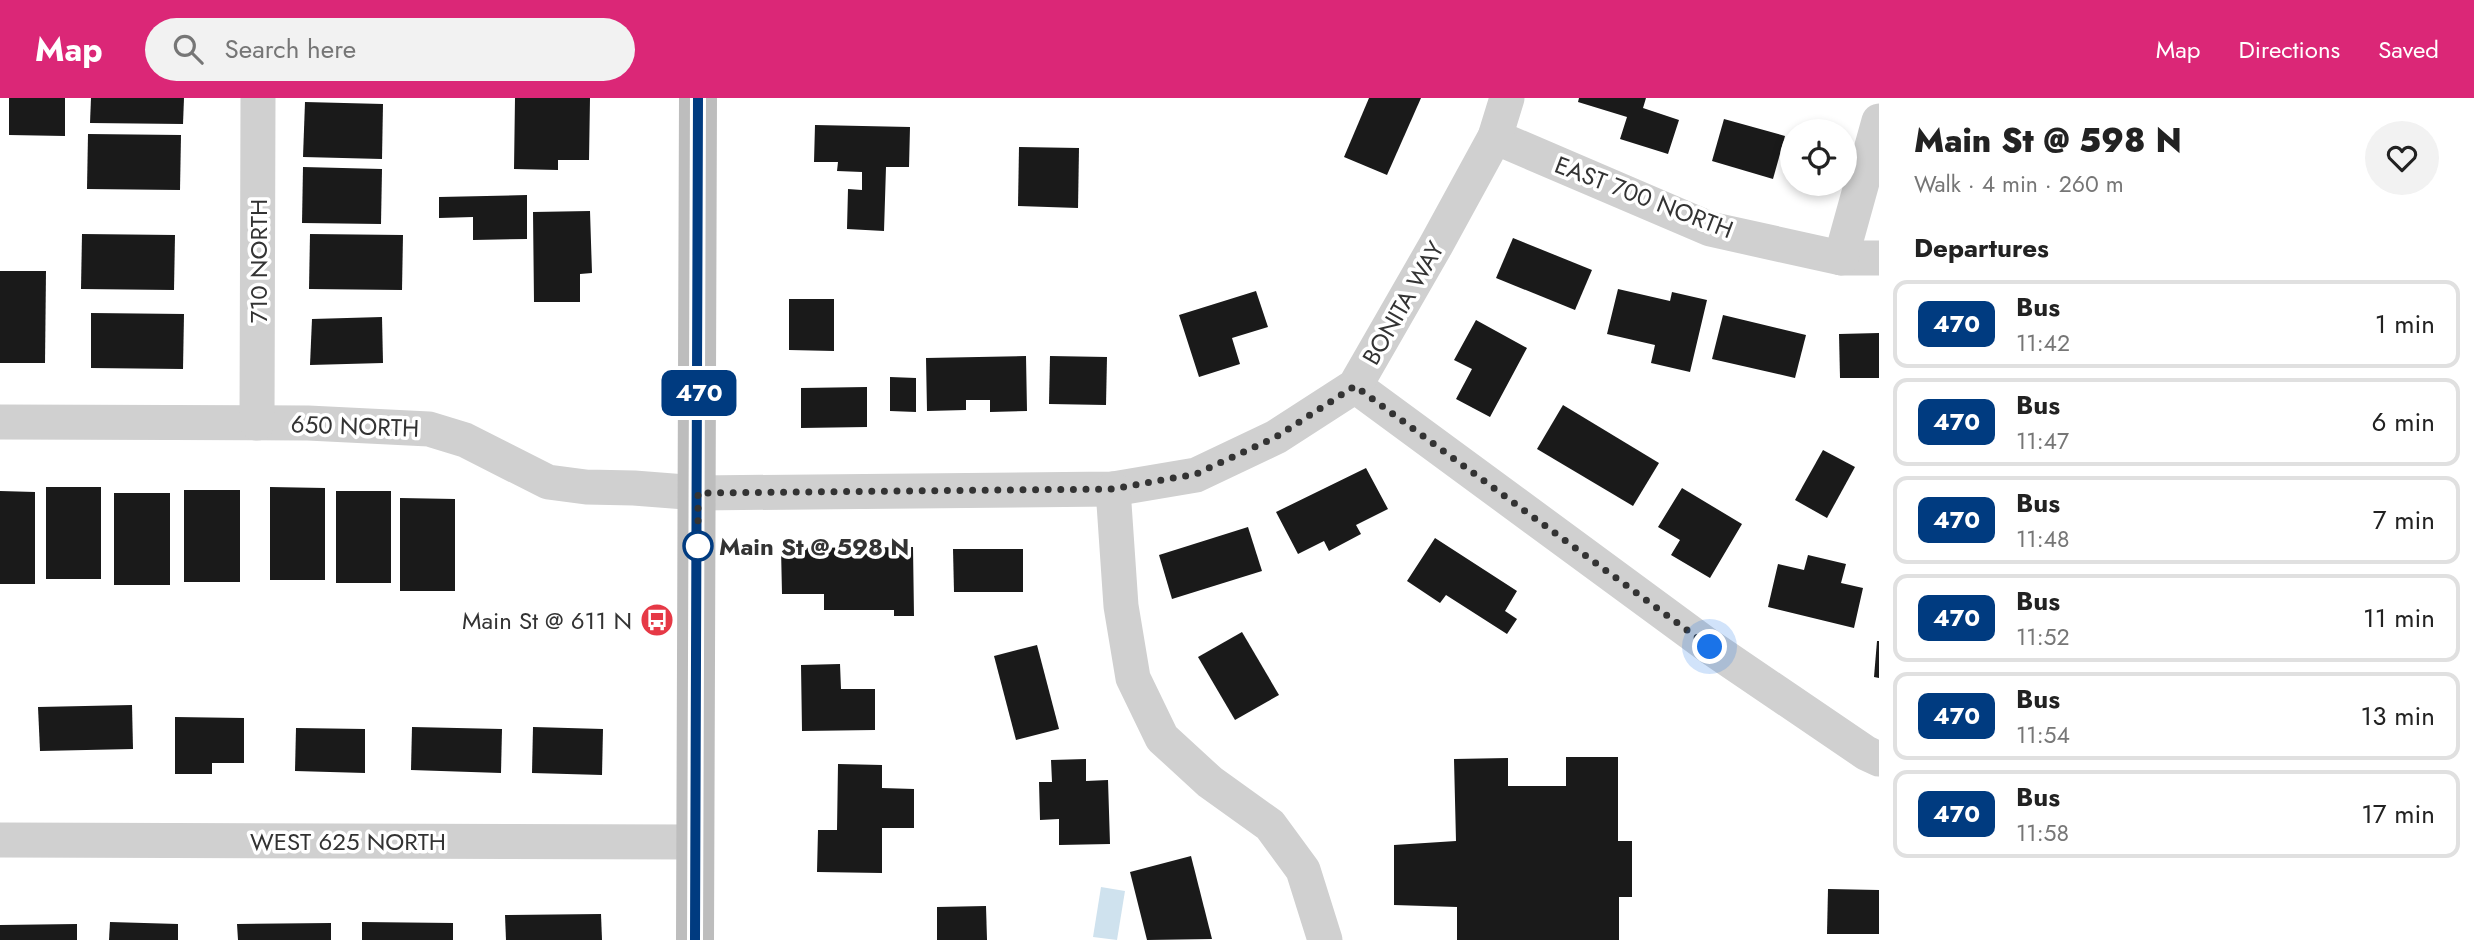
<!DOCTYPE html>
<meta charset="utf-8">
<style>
:root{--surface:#fff;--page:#f2f2f2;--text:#222;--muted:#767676;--line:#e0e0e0;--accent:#db2777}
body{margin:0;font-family:Jost,sans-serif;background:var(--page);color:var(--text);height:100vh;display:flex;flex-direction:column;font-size:26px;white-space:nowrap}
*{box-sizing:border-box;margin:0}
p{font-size:23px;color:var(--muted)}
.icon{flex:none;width:38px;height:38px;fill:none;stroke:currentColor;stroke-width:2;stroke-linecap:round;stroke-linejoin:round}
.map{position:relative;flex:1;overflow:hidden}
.sheet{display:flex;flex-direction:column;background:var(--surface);width:595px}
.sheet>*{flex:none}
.badge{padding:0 14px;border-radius:10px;font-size:24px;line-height:46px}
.fabs{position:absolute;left:1780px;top:21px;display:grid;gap:14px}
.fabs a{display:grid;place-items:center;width:77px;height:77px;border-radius:50%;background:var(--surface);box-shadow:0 4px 10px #0003;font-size:35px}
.you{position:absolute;width:35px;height:35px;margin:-18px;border:5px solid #fff;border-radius:50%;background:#1a73e8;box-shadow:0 0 0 10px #1a73e833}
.map>.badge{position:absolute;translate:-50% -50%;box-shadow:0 0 0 4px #fff}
h2{padding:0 35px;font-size:26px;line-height:63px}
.round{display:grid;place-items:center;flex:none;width:74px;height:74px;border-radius:37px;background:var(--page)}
.head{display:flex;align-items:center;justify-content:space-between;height:119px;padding:0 35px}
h1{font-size:33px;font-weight:800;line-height:52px}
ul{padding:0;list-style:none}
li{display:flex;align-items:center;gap:21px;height:88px;margin:0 14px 10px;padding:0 21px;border:4px solid var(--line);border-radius:14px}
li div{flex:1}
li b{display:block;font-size:26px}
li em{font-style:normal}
li .badge{min-width:77px;font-weight:700;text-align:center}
header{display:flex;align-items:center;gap:42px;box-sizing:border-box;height:98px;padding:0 35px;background:var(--accent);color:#fff}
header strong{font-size:33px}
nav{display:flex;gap:38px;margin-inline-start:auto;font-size:24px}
.search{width:490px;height:63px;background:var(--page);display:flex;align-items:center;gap:18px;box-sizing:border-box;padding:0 24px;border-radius:38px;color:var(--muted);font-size:26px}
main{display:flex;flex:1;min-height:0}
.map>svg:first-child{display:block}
</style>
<header>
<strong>Map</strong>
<div class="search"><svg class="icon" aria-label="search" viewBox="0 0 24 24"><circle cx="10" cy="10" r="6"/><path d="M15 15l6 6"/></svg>Search here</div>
<nav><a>Map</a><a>Directions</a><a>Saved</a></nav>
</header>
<main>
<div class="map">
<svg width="1879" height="842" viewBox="0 0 1879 842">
<rect width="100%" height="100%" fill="#fff"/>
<polygon fill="#cfe2ee" points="1101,789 1125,793 1117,842 1093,839"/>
<g fill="#1a1a1a">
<polygon points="9,0 65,0 65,38 9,37"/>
<polygon points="91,0 184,0 183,26 90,25"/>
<polygon points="515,0 590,0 589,62 558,62 558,72 514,71"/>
<polygon points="1369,0 1421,0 1387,77 1344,59"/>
<polygon points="1579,0 1646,0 1643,10 1679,22 1668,56 1620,41 1627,19 1578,4"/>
<polygon points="305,4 383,6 382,61 303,59"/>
<polygon points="1724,21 1785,38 1773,81 1712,63"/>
<polygon points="815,27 910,29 909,69 886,69 884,133 847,131 848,91 862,92 862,74 837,73 838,64 814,64"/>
<polygon points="88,36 181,37 180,92 87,91"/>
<polygon points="1019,49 1079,50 1078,110 1018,108"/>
<polygon points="303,69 382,71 381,126 302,125"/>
<polygon points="527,97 527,141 473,142 473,119 439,120 439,99"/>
<polygon points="590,113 592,175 580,176 580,204 534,204 533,114"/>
<polygon points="82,136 175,137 174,192 81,191"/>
<polygon points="310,136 403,137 402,192 309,191"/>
<polygon points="1513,140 1592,172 1575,212 1496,180"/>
<polygon points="0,173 46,173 45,265 0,265"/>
<polygon points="1618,191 1670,203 1672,194 1707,202 1690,274 1651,265 1655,247 1607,236"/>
<polygon points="1256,193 1268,229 1232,240 1240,266 1199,279 1179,217"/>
<polygon points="789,201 834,201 834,253 789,252"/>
<polygon points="91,215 184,216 183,271 91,270"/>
<polygon points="1723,217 1806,237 1795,280 1712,261"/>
<polygon points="382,219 383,265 310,267 312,221"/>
<polygon points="1476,222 1527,250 1490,319 1456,301 1472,271 1454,262"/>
<polygon points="1879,235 1879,280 1840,280 1839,236"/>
<polygon points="1026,258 1027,313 990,314 990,302 966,302 966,312 927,313 926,260"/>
<polygon points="1050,258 1107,259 1106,307 1049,306"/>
<polygon points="890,279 916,280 916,314 890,313"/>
<polygon points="867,289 867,329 801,330 801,290"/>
<polygon points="1563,307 1659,365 1633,408 1537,351"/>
<polygon points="1823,352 1855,369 1827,420 1795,402"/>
<polygon points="1366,370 1388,411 1356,427 1361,436 1329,453 1324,443 1298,456 1276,414"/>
<rect x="46" y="389" width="55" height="92"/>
<polygon points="270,389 325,390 325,482 270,482"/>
<polygon points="1682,390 1742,426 1710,480 1671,457 1680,442 1658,429"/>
<rect x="184" y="392" width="56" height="92"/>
<polygon points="0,393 35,394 35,486 0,486"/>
<rect x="336" y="393" width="55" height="92"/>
<rect x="114" y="395" width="56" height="92"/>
<polygon points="400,400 455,401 455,493 400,493"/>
<polygon points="1248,429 1262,473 1172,501 1159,457"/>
<polygon points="1435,440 1517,493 1505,513 1517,521 1507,536 1446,497 1440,505 1407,483"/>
<polygon points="913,449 914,518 894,518 894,512 824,512 824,496 782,496 781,450"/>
<polygon points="953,451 1023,451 1023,494 954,494"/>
<polygon points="1808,457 1846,466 1841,485 1863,490 1854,530 1768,509 1778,466 1804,472"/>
<polygon points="1242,534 1279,597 1235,622 1198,559"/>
<polygon points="1877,543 1879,543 1879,580 1874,579"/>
<polygon points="1037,547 1059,631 1016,642 994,558"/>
<polygon points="840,566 841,591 875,591 875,632 802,633 801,567"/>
<polygon points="132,607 133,651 40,653 38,609"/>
<polygon points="175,619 244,620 244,665 212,665 212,676 175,676"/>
<polygon points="412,629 502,631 501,675 411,672"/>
<polygon points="533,629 603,631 602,677 532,675"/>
<polygon points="296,630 365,631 365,675 295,673"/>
<polygon points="1566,659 1618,659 1618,743 1632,743 1632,799 1619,799 1619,842 1457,842 1457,809 1394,807 1394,747 1456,743 1454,661 1508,660 1508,688 1566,688"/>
<polygon points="1086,661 1086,683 1108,682 1110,746 1059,747 1059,721 1040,722 1039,684 1052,684 1051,662"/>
<polygon points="838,666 882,667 882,690 914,691 914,730 882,730 882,775 817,774 818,732 837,732"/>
<polygon points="1191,758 1212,841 1147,842 1130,774"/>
<polygon points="1828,791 1879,792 1879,836 1827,836"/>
<polygon points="986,808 987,842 937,842 937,809"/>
<polygon points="601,816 602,842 506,842 505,817"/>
<polygon points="110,824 178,826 178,842 109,842"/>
<polygon points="362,824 453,825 453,842 362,842"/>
<polygon points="331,825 331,842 238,842 237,826"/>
<polygon points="77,826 77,842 0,842 0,827"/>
</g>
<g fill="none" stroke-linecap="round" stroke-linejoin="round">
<g stroke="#d0d0d0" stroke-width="35">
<polyline points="1495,39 1710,131 1841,160 1879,160"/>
<polyline points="1841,160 1879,23"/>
<polyline points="1355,288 1710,549 1866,655 1879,661"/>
<polyline points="0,324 308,325 429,331 465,342 548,384 586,389 634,390 698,395 1113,391 1196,377 1276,339 1355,288 1436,147 1495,39 1507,0"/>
<polyline points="257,325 258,0"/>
<polyline points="1113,391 1121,508 1133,580 1162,640 1210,684 1270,727 1303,772 1325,842"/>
<polyline points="0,742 695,744"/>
</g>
<polyline stroke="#bdbdbd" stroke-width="38" points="695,842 698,0"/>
</g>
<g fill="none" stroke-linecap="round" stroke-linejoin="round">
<defs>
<polyline id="line" points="695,842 698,0"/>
</defs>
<use href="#line" stroke="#fff" stroke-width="16"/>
<use href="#line" stroke="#003b80" stroke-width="10"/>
<polyline stroke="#333" stroke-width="7" stroke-dasharray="0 12.6" points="698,448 698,395 1113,391 1196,376 1276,339 1355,288 1710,549"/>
</g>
<defs>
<symbol id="bus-disc" viewBox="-11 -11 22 22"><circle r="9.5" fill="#e63946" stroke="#fff"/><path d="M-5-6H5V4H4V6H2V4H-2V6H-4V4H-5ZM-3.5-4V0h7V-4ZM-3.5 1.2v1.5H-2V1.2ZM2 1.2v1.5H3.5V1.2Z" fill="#fff"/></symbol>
</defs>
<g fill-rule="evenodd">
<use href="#bus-disc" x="638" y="503" width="38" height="38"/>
</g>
<circle fill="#fff" stroke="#003b80" stroke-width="3.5" cx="698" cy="448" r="14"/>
<g text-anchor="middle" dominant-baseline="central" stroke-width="7" stroke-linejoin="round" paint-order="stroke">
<g font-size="24" fill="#333" stroke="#fff">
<text transform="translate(1644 99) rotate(21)">EAST 700 NORTH</text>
<text transform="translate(258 163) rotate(-90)">710 NORTH</text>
<text transform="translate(1403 205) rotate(-60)">BONITA WAY</text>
<text transform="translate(355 328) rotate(2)">650 NORTH</text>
<text x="348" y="743">WEST 625 NORTH</text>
</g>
<g font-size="24" font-weight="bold" fill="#333" stroke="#fff" text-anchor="start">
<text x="719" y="448">Main St @ 598 N</text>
</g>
<g font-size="24" fill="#333" stroke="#fff" text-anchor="end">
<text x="632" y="522">Main St @ 611 N</text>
</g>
</g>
</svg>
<div class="fabs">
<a><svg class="icon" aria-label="locate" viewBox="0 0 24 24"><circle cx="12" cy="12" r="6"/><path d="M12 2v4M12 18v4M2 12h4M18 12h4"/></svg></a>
</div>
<div class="you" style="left:1710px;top:549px"></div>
<b class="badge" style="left:699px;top:295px;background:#003b80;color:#fff">470</b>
</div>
<section class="sheet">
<div class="head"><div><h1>Main St @ 598 N</h1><p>Walk · 4 min · 260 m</p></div><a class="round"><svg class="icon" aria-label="heart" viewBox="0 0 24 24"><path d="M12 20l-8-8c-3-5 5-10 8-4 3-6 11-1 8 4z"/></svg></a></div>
<h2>Departures</h2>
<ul>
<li><span class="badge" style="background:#003b80;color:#fff">470</span><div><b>Bus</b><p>11:42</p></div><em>1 min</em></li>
<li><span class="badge" style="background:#003b80;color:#fff">470</span><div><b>Bus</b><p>11:47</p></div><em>6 min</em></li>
<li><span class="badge" style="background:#003b80;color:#fff">470</span><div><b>Bus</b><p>11:48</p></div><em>7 min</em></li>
<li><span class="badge" style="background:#003b80;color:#fff">470</span><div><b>Bus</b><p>11:52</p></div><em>11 min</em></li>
<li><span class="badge" style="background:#003b80;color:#fff">470</span><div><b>Bus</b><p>11:54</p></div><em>13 min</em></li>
<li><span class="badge" style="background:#003b80;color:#fff">470</span><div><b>Bus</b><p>11:58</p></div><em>17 min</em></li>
</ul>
</section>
</main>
